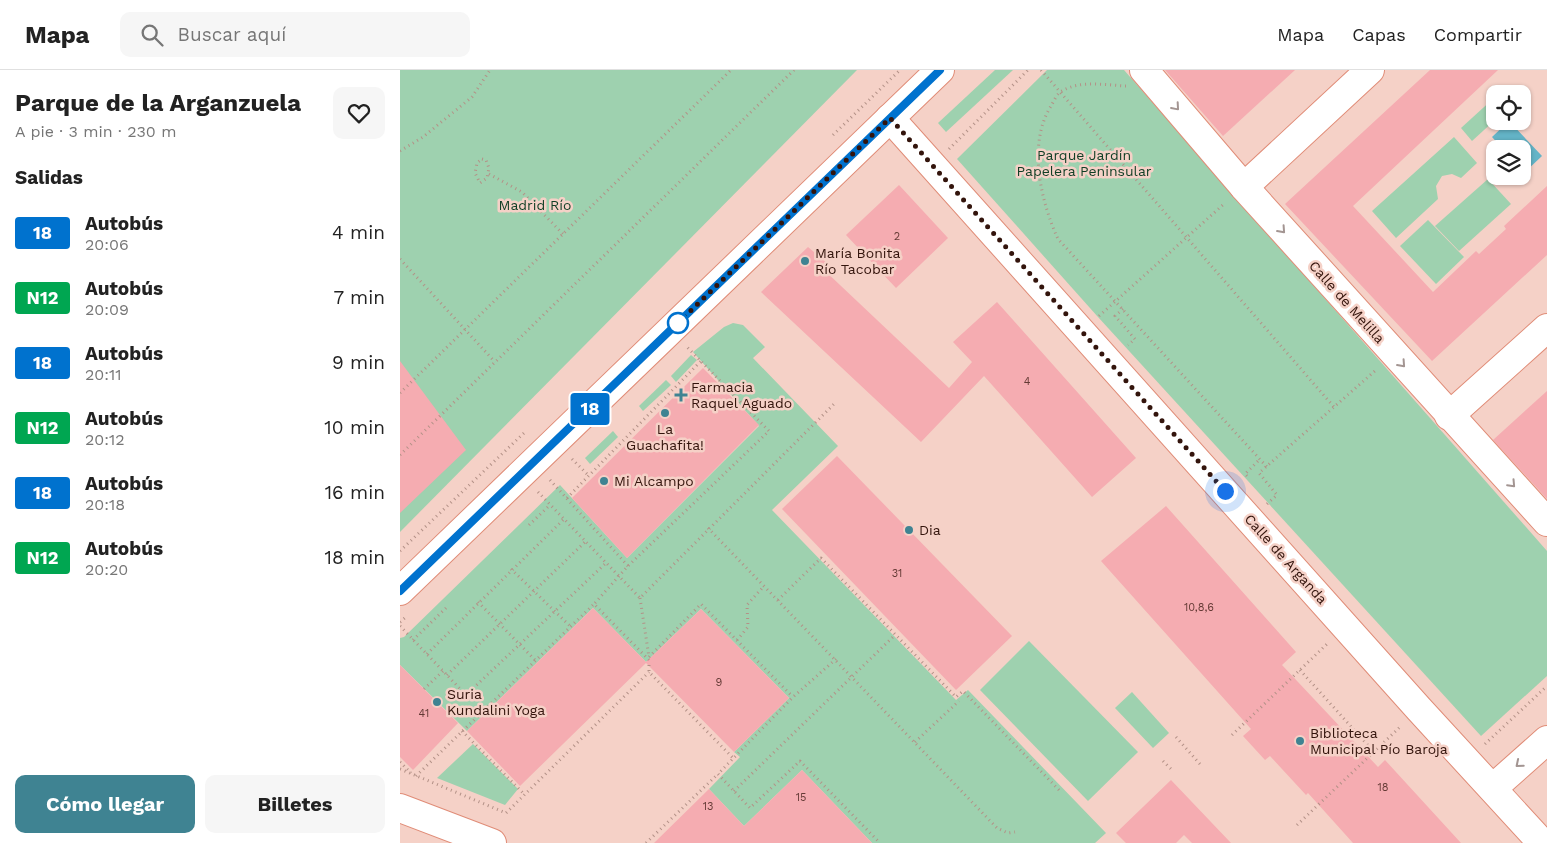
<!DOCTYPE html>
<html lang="es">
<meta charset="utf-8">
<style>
:root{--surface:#fff;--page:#f6f6f6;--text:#222;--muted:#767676;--line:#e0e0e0;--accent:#3f8392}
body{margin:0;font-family:"Work Sans",sans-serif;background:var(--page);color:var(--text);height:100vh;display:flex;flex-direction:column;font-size:19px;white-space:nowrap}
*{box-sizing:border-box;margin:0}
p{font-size:16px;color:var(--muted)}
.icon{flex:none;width:28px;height:28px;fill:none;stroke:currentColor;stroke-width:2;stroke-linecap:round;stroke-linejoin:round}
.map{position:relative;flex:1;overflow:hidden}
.panel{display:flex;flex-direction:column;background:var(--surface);width:400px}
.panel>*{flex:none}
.badge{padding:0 10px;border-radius:4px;font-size:18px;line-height:32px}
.fabs{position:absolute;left:1086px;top:15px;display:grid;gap:10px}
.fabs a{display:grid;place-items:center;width:45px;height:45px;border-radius:10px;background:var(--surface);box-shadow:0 1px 4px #0004;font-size:25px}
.you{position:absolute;width:25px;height:25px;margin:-12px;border:4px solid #fff;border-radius:50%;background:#1a73e8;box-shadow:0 0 0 8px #1a73e833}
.map>.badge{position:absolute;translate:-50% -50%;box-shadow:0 0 0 2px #fff}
h2{padding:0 15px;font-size:19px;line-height:45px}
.round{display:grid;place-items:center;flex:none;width:52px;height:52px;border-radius:10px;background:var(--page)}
.headline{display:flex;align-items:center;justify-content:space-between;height:85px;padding:0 15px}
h1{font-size:24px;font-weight:700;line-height:38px}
.button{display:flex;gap:10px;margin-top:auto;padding:10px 15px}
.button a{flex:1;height:58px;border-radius:10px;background:var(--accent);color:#fff;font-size:20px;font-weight:700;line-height:58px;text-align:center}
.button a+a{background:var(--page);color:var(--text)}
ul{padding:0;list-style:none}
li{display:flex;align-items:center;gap:15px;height:65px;padding:0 15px}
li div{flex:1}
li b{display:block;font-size:19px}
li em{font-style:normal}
li .badge{min-width:55px;font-weight:700;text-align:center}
header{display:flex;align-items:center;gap:30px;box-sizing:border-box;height:70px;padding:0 25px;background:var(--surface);border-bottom:1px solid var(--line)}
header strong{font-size:24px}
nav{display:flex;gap:28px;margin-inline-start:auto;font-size:18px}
.search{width:350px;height:45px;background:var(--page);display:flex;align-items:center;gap:12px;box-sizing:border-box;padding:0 18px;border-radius:10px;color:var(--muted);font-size:19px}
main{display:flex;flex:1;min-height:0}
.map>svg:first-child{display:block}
</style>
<header>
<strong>Mapa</strong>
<div class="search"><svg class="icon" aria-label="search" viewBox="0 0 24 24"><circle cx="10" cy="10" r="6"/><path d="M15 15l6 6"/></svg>Buscar aquí</div>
<nav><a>Mapa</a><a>Capas</a><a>Compartir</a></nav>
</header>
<main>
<section class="panel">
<div class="headline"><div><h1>Parque de la Arganzuela</h1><p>A pie · 3 min · 230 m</p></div><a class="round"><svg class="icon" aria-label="heart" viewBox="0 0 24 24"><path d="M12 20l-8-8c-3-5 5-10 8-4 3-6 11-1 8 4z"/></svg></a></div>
<h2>Salidas</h2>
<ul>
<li><span class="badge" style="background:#0072ce;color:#fff">18</span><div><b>Autobús</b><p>20:06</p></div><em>4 min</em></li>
<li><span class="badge" style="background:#00a651;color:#fff">N12</span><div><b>Autobús</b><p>20:09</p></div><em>7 min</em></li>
<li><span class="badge" style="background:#0072ce;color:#fff">18</span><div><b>Autobús</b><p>20:11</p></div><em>9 min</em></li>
<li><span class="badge" style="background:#00a651;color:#fff">N12</span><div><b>Autobús</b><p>20:12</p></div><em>10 min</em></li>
<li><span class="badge" style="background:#0072ce;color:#fff">18</span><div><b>Autobús</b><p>20:18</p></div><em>16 min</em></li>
<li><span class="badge" style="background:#00a651;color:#fff">N12</span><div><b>Autobús</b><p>20:20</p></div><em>18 min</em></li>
</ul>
<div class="button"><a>Cómo llegar</a><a>Billetes</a></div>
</section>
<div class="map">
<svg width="1147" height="773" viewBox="0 0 1147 773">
<rect width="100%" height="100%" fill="#f5d1c7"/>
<g fill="#9ed1af">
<polygon points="0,0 457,0 0,462"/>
<polygon points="595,0 613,0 546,62 538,53"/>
<polygon points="647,0 724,0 1147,481 1147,606 1081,666 698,247 557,89"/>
<polygon points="1095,27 1095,50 1072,71 1061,58"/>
<polygon points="1054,67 1077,93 1061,108 1052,104 1042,106 1036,116 1038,129 996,168 972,141"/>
<polygon points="1088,109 1111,134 1059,181 1035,156"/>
<polygon points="1028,150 1064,187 1036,214 1000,176"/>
<polygon points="333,253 343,255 365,277 353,288 438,376 372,440 556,630 568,620 706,763 695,773 472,773 402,700 344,756 309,719 340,687 334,682 389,628 301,539 246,592 193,538 67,661 0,595 0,568 4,567 160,415 227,488 359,356 293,282 324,257"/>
<polygon points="291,285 297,290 276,312 271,306"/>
<polygon points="266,310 271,315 243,341 239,336"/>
<polygon points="213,361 218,367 190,394 185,388"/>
<polygon points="629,571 738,682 688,731 580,620"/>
<polygon points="732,622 769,663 753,678 715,638"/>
<polygon points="73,674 118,719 105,735 37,708"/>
</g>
<polygon fill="#64b4c7" points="1109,51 1142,86 1125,102 1123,99 1122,79 1103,79 1092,67"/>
<g fill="#f5acb1">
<polygon points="765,0 895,0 823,66"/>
<polygon points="1030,0 1098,0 953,136 1033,222 1076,181 1079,184 1106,159 1104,156 1147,116 1147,185 1032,291 885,134"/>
<polygon points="499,115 548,168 496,218 446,165"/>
<polygon points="408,177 427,193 422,198 549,318 572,292 553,272 597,232 736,388 692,427 584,306 521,372 361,222"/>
<polygon points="0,291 66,380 0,443"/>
<polygon points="303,298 359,355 227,488 172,428"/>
<polygon points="1147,321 1147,429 1093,370"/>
<polygon points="437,386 612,566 556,620 382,439"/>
<polygon points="766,436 896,582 882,595 978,697 985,690 1061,773 953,773 908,723 906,725 870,686 865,690 843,666 851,659 701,491"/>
<polygon points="193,538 246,592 301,539 389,628 334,682 246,593 120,716 67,661"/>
<polygon points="0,595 58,653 13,700 0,687"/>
<polygon points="402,700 472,773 254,773 309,719 344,756"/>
<polygon points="771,710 831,773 792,773 784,765 776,773 726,773 716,763"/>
</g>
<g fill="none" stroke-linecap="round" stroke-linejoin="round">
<defs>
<g id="minor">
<polyline points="744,0 844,117 1147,452"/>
<polyline points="490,48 1019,639 1142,773"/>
<polyline points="844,117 970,0"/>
<polyline points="1049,346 1147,258"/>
<polyline points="0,521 540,0"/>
<polyline points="1093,718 1147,670"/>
<polyline points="0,738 92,773"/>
</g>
</defs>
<use href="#minor" stroke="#e08c77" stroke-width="30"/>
<g stroke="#b39187" stroke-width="3" stroke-dasharray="1 4" stroke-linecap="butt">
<polyline points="641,0 934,337"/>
<path d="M726 16C705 15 680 10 662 21 657 23 654 31 651 36 627 74 641 132 658 169L867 397"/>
<polyline points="433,65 500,0"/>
<polyline points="549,79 628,0"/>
<polyline points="0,81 23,67 72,27 90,0"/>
<polygon points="82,89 86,90 89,98 87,108 80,113 75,103 77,93"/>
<polyline points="89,104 122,122 163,164"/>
<polyline points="0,189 95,292"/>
<polyline points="723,239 715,246 735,269 728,275"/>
<polyline points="699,246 825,133"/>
<polyline points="0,323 331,0"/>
<polyline points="0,385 394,0"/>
<polyline points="172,389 189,406"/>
<polyline points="847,406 845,404 860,389"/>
<polyline points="150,410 228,496"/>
<polyline points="138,422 240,528 435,333"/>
<polyline points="167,428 301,291"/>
<polyline points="867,434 877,425 859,403 976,300"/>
<polyline points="129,455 150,435"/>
<polyline points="308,458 597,758 608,763 615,762"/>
<polyline points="0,481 124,363"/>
<polyline points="111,499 170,556"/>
<polyline points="240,528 249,587"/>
<polyline points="378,530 421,488 556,627 563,621 660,721"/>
<polyline points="78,532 135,590"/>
<polyline points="0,552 7,546"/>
<polyline points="0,556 66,625 207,492"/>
<polyline points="13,570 47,537"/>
<polyline points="337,570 348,557 347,535 364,516"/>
<polyline points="27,584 164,449"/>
<polyline points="249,587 301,534 393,627"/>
<polyline points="436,589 393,627 318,704 350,738 400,691 480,773"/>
<polyline points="249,590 194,534 228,496 369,361 287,277"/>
<polyline points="249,595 249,602 334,689"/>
<polyline points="900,600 974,682"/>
<polyline points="47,605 186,471"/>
<polyline points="24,619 43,601"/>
<polyline points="62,661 124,724"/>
<polyline points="832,665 927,574"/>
<polyline points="776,667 800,694"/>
<polyline points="515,672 559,631"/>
<polyline points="1085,674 1147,616"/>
<polyline points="763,691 771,699"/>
<polyline points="0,692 11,703"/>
<polyline points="0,699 106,743 249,602"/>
<polyline points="16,706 194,534"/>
<polyline points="334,721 495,565"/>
<polyline points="897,755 1000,657"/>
<polyline points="246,773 318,704"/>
</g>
<use href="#minor" stroke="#fff" stroke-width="28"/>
</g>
<defs><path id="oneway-chevron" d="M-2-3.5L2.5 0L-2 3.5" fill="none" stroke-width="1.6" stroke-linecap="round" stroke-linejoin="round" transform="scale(1.25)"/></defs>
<g stroke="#a39592">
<use href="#oneway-chevron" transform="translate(776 37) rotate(49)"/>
<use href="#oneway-chevron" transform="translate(882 160) rotate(48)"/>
<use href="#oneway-chevron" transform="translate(1002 294) rotate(48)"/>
<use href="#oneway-chevron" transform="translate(1112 414) rotate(47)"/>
<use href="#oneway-chevron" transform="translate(1119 694) rotate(140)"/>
</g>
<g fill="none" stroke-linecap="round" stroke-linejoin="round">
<defs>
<polyline id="line" points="0,521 540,0"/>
</defs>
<use href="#line" stroke="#fff" stroke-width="11"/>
<use href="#line" stroke="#0072ce" stroke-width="8"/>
<polyline stroke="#33140c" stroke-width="5" stroke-dasharray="0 9" points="278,253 490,48 825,421"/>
</g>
<g fill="#3f8392" stroke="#f5d1c7" stroke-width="2">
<circle cx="405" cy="191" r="5"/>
<path d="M278.5 317.5h5v5h5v5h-5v5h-5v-5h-5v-5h5z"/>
<circle cx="265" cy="343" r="5"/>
<circle cx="204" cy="411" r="5"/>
<circle cx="509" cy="460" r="5"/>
<circle cx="37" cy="632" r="5"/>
<circle cx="900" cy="671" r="5"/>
</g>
<circle fill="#fff" stroke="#0072ce" stroke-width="2.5" cx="278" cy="253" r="10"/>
<g text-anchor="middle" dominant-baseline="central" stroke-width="5" stroke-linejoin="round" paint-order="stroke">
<g font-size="11" fill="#643a35">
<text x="497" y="166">2</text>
<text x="627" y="311">4</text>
<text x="497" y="503">31</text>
<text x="799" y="537">10,8,6</text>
<text x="319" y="612">9</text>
<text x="24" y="643">41</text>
<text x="983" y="717">18</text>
<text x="401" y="727">15</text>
<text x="308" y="736">13</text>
</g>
<g font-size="14" fill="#103e25" stroke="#f5d1c7">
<text x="684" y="85">Parque Jardín<tspan x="684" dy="16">Papelera Peninsular</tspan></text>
<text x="135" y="135">Madrid Río</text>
</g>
<g font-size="14" fill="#33140c" stroke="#f5d1c7" text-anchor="start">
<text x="415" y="183">María Bonita<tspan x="415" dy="16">Río Tacobar</tspan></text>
<text x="291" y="317">Farmacia<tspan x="291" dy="16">Raquel Aguado</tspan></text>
<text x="265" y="359" text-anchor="middle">La<tspan x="265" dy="16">Guachafita!</tspan></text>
<text x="214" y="411">Mi Alcampo</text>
<text x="519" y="460">Dia</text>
<text x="47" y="624">Suria<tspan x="47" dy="16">Kundalini Yoga</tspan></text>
<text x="910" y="663">Biblioteca<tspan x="910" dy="16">Municipal Pío Baroja</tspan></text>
</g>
<g font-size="14" fill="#33140c" stroke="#f5d1c7">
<text transform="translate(947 232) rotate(48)">Calle de Melilla</text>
<text transform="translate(886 489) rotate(48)">Calle de Arganda</text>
</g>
</g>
</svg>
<div class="fabs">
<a><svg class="icon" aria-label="locate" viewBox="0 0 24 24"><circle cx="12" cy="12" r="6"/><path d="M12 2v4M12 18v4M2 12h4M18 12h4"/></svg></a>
<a><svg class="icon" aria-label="layers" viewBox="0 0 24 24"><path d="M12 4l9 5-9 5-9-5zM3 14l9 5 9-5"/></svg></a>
</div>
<div class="you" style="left:825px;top:421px"></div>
<b class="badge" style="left:190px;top:339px;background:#0072ce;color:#fff">18</b>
</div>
</main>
